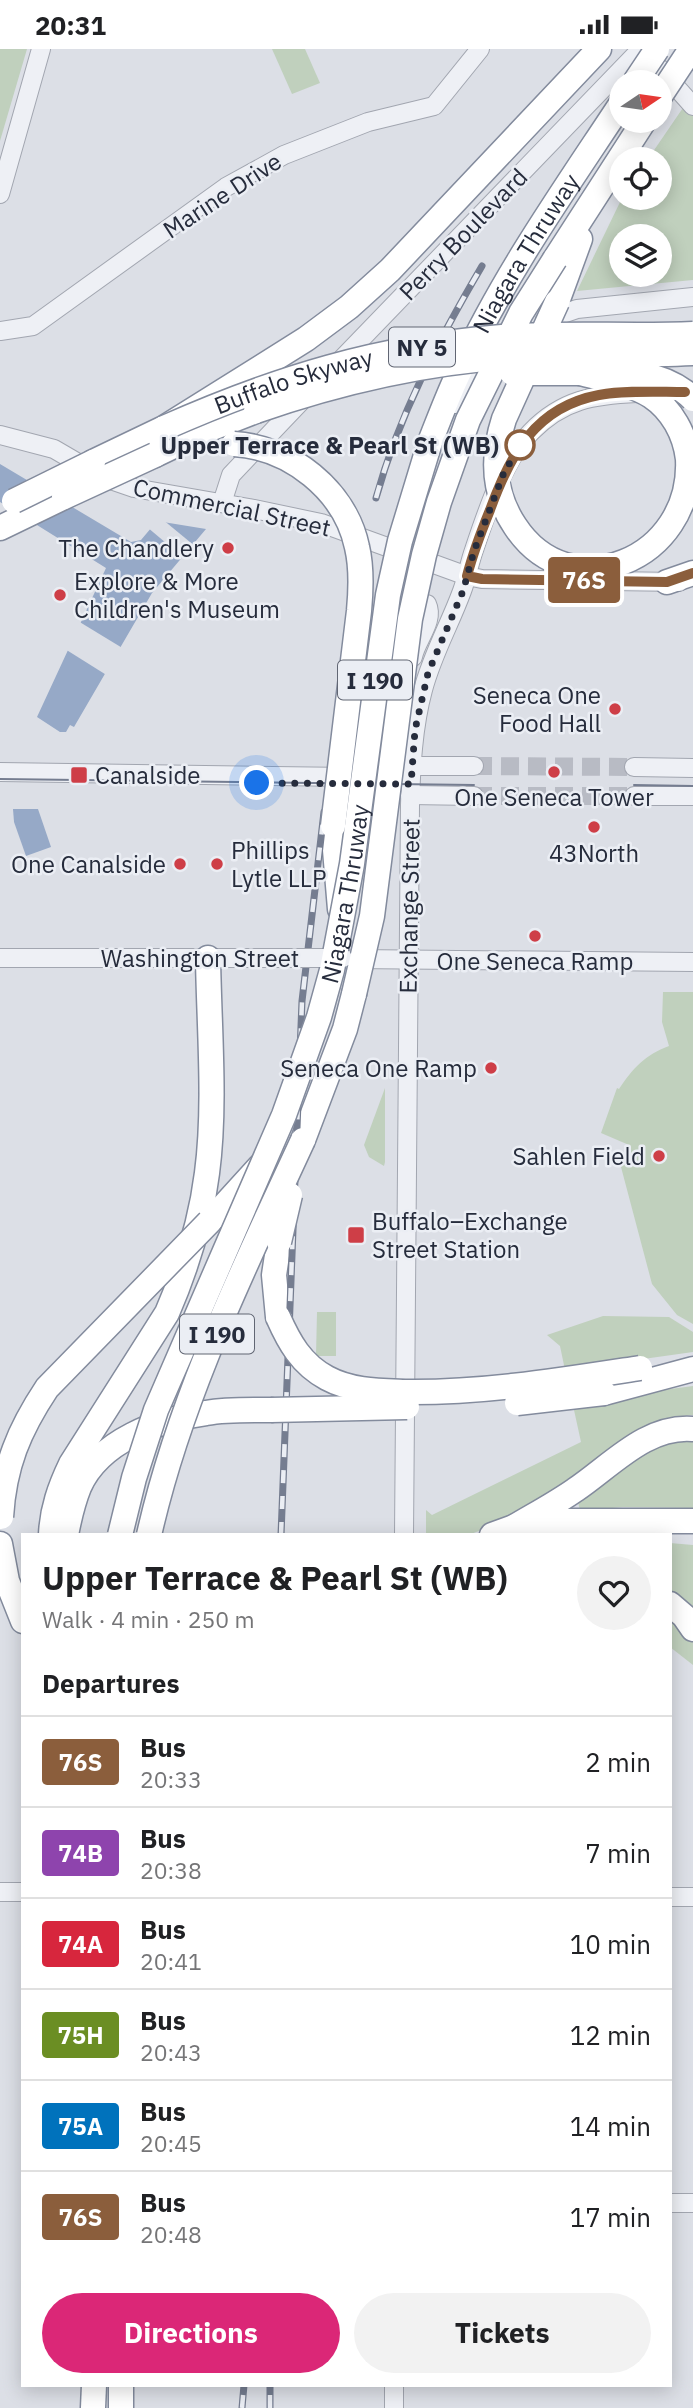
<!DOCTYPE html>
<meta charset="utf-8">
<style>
:root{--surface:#fff;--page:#f2f2f2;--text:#202124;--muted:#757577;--line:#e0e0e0;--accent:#db2777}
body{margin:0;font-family:"IBM Plex Sans",sans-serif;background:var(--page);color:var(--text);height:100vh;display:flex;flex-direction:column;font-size:26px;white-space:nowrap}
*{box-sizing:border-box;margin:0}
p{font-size:23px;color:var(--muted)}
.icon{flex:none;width:38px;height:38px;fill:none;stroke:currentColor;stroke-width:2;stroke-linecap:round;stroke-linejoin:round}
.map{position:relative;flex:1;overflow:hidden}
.side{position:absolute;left:21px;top:1484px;width:651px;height:854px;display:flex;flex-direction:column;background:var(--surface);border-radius:0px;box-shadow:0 4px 18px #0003}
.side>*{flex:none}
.badge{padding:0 14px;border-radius:5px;font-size:24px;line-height:46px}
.needle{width:46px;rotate:77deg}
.tools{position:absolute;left:609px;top:21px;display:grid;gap:14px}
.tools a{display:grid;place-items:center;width:63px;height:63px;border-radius:50%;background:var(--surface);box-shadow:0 4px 18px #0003;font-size:35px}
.you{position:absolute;width:35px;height:35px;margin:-18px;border:5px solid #fff;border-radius:50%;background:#1a73e8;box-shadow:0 0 0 10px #1a73e833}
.map>.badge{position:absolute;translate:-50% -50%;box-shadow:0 0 0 4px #fff}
h2{padding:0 21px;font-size:26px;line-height:63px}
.round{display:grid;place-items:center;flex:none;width:74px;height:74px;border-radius:37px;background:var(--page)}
.headline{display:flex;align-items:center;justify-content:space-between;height:119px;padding:0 21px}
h1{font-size:33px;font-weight:800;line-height:52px}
.action{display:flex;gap:14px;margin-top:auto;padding:14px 21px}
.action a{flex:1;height:80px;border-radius:42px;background:var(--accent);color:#fff;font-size:28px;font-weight:800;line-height:80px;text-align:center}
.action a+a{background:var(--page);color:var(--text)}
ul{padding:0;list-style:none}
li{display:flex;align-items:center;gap:21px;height:91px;padding:0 21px;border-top:2px solid var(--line)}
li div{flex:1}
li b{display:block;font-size:26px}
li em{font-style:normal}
li .badge{min-width:77px;font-weight:700;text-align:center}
.status{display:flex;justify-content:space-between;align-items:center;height:49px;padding:0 35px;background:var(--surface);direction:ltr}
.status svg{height:19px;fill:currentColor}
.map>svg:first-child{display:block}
</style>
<div class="status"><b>20:31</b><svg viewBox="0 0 49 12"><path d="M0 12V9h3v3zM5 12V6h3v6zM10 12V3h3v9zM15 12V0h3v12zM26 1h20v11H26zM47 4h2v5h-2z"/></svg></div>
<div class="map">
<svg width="693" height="2359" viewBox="0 0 693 2359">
<rect width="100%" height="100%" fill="#dcdfe6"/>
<g fill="#c0d0bd" fill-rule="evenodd">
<polygon points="0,0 27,0 0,92"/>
<polygon points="272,0 305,0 320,34 292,45"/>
<path d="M689 50 693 55V231L577 242 622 149H660V110H648ZM621 187H660V226H621Z"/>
<path d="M663 943H693V1275L677 1266 652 1235 621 1118 629 1096 601 1084 617 1039 619 1040C633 1019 645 1006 669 997L662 973Z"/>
<polygon points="385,1039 385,1113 384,1117 369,1108 364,1096"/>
<polygon points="317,1263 336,1263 336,1307 316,1307"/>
<polygon points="603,1267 669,1268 693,1283 693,1303 565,1321 560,1297 547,1286"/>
<polygon points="693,1337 693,1366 672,1368 640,1380 517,1468 468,1486 426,1486 426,1461 432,1466 581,1393 574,1361 648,1343"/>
<polygon points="693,1388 693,1459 623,1458 580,1462 578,1453 652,1398"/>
<polygon points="670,1494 693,1496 693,1563 670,1540"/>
<polygon points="670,1566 693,1593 693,1616 670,1598"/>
</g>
<g fill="#96a9c7">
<polygon points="0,415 131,493 141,491 157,472 206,480 152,544 74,678 70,676 66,683 60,683 37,668 106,519 0,453"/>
<polygon points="13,760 38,760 51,798 26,807 14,773"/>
</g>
<g fill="#dcdfe6">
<polygon points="155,470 162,470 196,498 185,510 147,478"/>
<polygon points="78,572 124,600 108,627 65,600"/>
</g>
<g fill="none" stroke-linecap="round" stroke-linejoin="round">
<g stroke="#b8bbc4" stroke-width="18" stroke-dasharray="18 9" stroke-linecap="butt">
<polyline points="474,717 634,718"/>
<polyline points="474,747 634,747"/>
</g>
<defs>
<g id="minor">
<polyline points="644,2 693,57"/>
<polyline points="0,145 41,0"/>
<polyline points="545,271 577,260 693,248"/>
<polyline points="0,282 33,277 226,138 284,106 368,73 434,57 480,0"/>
<polyline points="336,316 641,0"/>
<polyline points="455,355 471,329 490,307"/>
<polyline points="0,386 54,400 102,428 134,439 249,459 321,474 467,527 482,530 679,533"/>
<polyline points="222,454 231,426 307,346"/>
<path d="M395 549 427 555C435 572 416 591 413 608"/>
<polyline points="412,717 474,717"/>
<polyline points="634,718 693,719"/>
<polyline points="0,723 350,728"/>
<polyline points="410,746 474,747"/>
<polyline points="634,747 693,747"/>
<polyline points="0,909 277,909"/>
<polyline points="353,910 693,913"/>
<path d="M404 1486 410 756C411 718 413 678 423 641 432 606 450 575 462 542 467 529 469 515 474 501 486 465 504 410 531 383 563 350 594 346 637 344"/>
<polyline points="0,1843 23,1843"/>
<polyline points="670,1848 693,1848"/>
<polyline points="670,2154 693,2154"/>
<polyline points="394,2359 394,2336"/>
</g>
<g id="highway">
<polyline points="555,210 644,72"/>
<polyline points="557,253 580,190"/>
<path id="s1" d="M430 393C440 368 449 343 461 319 504 226 565 140 621 55"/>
<polyline points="155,406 207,381 256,362"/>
<polyline points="93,413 164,379 306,290 349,258 390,221 599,0"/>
<polyline points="0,479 64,448"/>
<polyline points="667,533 693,524"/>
<polyline points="333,777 340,860"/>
<polyline points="303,1091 345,980 354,945"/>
<polyline points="209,1173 260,1117"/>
<polyline points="278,1268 274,1226 279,1193"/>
<polyline points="604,1344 693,1320"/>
<path d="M514 1478C534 1466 555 1455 575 1441 611 1417 646 1376 693 1380"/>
<path d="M51 1486C52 1460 60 1438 71 1415L167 1264C186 1220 201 1172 207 1124 216 1056 209 978 208 909"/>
<path d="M66 1486C69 1470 73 1453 79 1438 99 1392 159 1370 206 1364 227 1360 249 1361 271 1361"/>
<polyline points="492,1486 514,1478 559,1472 693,1472"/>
<polyline points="0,1495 7,1532 23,1572"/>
<polyline points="670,1555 684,1567 693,1580"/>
<polyline points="93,2359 94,2336"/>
<polyline points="121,2359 121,2336"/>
</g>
</defs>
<use href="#minor" stroke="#a2a6b0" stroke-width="20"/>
<use href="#highway" stroke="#838b9d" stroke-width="27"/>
<use href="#minor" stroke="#eef0f5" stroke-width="18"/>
<use href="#highway" stroke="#fff" stroke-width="24"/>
<g stroke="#757d90" stroke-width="2">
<polyline points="0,730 474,736"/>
<polyline points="634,736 693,737"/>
</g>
<defs>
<g id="rail">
<path d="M376 449C399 366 438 292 482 217"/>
<polyline points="281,1486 302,952 324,763"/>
<polyline points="242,2359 244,2336"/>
<polyline points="270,2359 270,2336"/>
</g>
</defs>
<use href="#rail" stroke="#757d90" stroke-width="7"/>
<use href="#rail" stroke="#ebeef4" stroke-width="4.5" stroke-dasharray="13" stroke-linecap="butt"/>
<defs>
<polyline id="minor-bridge" points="277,909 343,909"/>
<g id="highway-bridge">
<polyline points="635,33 657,0"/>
<polyline points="660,47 691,0"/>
<path d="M557 253 504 370C492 407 492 443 515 477 570 561 693 511 688 410 685 385 672 361 651 347 630 334 603 330 580 324"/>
<path d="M512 324C534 324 556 324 578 324 618 323 662 319 693 350"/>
<path d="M256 362C342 332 431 312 522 307 579 304 636 307 693 304"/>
<path id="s2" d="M164 379C277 329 378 298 502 288 565 283 629 288 693 285"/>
<path d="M234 395C290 398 345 441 357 498 362 519 361 541 359 562L333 777"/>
<polyline points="64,448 155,406"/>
<polyline points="14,452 93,413"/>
<polyline points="354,945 372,867 410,570 424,506 439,453 468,371 521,264 555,210"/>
<polyline points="279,1193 290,1146"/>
<path d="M278 1268C289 1293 301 1315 327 1329 351 1342 379 1342 405 1343 484 1344 562 1331 640 1319"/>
<polyline points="517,1354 604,1344"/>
<polyline points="271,1361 407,1358"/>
<path d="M1 1468C4 1417 19 1381 47 1339L209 1173"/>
<path id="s3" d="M120 1486 134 1429 156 1361 284 1066 319 968 332 921 352 815 388 546 400 492 430 393"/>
<path d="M149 1486C180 1348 244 1219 303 1091"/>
</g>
</defs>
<use href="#minor-bridge" stroke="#a2a6b0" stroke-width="20" stroke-linecap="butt"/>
<use href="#highway-bridge" stroke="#838b9d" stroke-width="27" stroke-linecap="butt"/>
<use href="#minor-bridge" stroke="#eef0f5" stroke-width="18"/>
<use href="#highway-bridge" stroke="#fff" stroke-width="24"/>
</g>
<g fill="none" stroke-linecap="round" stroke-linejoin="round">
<defs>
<path id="line" d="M685 343C657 343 626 341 599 346 535 358 510 406 490 461 481 483 473 504 467 527L482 530 667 533 693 524"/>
</defs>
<use href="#line" stroke="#fff" stroke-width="16"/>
<use href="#line" stroke="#8b5e3c" stroke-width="10"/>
<polyline stroke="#262c3c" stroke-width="7" stroke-dasharray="0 12.6" points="257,734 411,735 415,681 428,624 463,542 474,502 503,426 520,396"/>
</g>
<circle fill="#fff" stroke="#8b5e3c" stroke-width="3.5" cx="520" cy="396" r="14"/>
<g fill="#ce3e47" stroke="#ebeef4" stroke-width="2.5">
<circle cx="228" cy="499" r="7"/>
<circle cx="60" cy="546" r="7"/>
<circle cx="615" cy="660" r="7"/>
<circle cx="554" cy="723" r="7"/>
<rect x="70" y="717" width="18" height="18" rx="3.5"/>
<circle cx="594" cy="778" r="7"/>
<circle cx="180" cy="815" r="7"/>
<circle cx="217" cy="815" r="7"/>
<circle cx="535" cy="887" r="7"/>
<circle cx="491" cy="1019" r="7"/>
<circle cx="659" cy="1107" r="7"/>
<rect x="347" y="1177" width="18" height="18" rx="3.5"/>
</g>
<g text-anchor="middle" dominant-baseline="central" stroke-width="5" stroke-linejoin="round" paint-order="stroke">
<g fill="#ebeef4" stroke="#616673" stroke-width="2">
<rect x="389" y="278.5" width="66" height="39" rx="5"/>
<rect x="338" y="611.5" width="74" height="39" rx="5"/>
<rect x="180" y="1265.5" width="74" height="39" rx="5"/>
</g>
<g font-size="23" font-weight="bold" fill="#262c3c">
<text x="422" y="298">NY 5</text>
<text x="375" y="631">I 190</text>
<text x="217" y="1285">I 190</text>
</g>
<g font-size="24" fill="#262c3c" stroke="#ebeef4">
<text transform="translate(222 146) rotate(-33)">Marine Drive</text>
<text transform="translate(463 185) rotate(-46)">Perry Boulevard</text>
<text stroke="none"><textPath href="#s1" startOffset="212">Niagara Thruway</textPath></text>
<text stroke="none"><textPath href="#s2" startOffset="138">Buffalo Skyway</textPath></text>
<text transform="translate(232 458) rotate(12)">Commercial Street</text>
<text stroke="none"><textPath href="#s3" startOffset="682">Niagara Thruway</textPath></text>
<text transform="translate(409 857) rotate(-89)">Exchange Street</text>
<text x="200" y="909">Washington Street</text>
</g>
<g font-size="24" font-weight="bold" fill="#262c3c" stroke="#ebeef4" text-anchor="end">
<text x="499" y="396">Upper Terrace &amp; Pearl St (WB)</text>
</g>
<g font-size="24" fill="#262c3c" stroke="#ebeef4" text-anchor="end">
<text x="214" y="499">The Chandlery</text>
<text x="74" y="532" text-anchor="start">Explore &amp; More<tspan x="74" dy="28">Children's Museum</tspan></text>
<text x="601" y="646">Seneca One<tspan x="601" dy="28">Food Hall</tspan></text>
<text x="95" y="726" text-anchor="start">Canalside</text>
<text x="554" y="748" text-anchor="middle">One Seneca Tower</text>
<text x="231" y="801" text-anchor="start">Phillips<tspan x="231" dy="28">Lytle LLP</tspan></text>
<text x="594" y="804" text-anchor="middle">43North</text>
<text x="166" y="815">One Canalside</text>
<text x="535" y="912" text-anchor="middle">One Seneca Ramp</text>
<text x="477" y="1019">Seneca One Ramp</text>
<text x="645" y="1107">Sahlen Field</text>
<text x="372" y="1172" text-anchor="start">Buffalo–Exchange<tspan x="372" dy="28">Street Station</tspan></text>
</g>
</g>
</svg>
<div class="tools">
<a><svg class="needle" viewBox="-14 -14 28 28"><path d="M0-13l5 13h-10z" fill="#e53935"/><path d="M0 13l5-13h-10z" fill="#757577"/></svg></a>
<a><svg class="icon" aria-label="locate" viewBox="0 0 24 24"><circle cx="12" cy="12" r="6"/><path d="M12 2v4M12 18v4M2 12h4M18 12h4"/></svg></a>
<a><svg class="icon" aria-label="layers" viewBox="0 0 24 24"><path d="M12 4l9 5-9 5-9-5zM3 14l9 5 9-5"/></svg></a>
</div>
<div class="you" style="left:257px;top:734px"></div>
<b class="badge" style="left:584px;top:531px;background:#8b5e3c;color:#fff">76S</b>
<section class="side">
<div class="headline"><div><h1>Upper Terrace &amp; Pearl St (WB)</h1><p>Walk · 4 min · 250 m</p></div><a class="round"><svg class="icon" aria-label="heart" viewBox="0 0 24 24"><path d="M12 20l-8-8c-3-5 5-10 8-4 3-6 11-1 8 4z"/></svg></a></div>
<h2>Departures</h2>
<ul>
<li><span class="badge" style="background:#8b5e3c;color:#fff">76S</span><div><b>Bus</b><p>20:33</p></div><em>2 min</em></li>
<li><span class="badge" style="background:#8e44ad;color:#fff">74B</span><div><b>Bus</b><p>20:38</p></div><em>7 min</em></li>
<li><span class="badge" style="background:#d7263d;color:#fff">74A</span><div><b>Bus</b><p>20:41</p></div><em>10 min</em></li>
<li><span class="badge" style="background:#6b8e23;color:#fff">75H</span><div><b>Bus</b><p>20:43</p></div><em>12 min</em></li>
<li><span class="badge" style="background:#0072bc;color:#fff">75A</span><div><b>Bus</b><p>20:45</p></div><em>14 min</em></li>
<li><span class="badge" style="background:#8b5e3c;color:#fff">76S</span><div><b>Bus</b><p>20:48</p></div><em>17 min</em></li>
</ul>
<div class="action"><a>Directions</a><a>Tickets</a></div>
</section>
</div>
